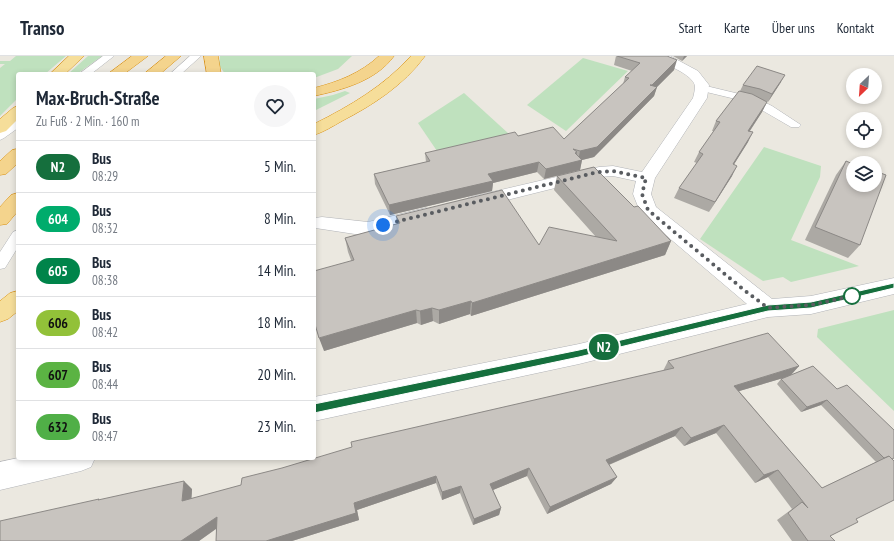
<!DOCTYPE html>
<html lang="de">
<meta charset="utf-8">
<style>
:root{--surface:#fff;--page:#f6f6f7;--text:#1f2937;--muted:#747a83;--line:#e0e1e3}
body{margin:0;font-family:"PT Sans Narrow",sans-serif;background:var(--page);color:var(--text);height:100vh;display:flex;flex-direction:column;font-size:15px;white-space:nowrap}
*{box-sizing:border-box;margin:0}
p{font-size:13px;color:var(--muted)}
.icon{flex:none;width:22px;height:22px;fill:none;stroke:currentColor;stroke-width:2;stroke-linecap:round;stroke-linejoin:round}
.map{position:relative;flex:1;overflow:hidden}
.sheet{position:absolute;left:16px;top:16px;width:300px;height:388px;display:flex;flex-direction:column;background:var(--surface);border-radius:4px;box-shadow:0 2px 6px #0003}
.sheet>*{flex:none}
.badge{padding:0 8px;border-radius:13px;font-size:14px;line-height:26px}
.needle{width:26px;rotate:205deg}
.tools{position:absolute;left:846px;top:12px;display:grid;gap:8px}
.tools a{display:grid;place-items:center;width:36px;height:36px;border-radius:50%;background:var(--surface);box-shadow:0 2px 6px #0003;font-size:20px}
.you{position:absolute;width:20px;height:20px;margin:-10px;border:3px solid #fff;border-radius:50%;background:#1a73e8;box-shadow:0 0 0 6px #1a73e833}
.map>.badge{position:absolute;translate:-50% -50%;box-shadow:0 0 0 2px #fff}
.round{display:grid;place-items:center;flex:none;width:42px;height:42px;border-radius:21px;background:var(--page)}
.head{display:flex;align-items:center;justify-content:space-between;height:68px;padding:0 20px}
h1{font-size:19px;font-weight:800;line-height:30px}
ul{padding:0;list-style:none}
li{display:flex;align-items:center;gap:12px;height:52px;padding:0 20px;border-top:1px solid var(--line)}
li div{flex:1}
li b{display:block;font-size:15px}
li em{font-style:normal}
li .badge{min-width:44px;font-weight:700;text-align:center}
header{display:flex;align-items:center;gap:24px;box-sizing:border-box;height:56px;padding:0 20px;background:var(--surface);border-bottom:1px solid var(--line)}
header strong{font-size:19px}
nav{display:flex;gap:22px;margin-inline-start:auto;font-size:14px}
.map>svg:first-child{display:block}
</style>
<header>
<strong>Transo</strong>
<nav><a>Start</a><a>Karte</a><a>Über uns</a><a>Kontakt</a></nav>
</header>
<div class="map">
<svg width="894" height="485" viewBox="0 0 894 485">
<rect width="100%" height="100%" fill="#ebe8e0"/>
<g fill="#bfe1be">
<polygon points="16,0 66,0 45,18 18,18 18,42 0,60 0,12 5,8 0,8 0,5 10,5"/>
<polygon points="88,0 102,0 77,18 68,18"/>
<polygon points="220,0 352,0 338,13 314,22 314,18 225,18 219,9"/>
<polygon points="583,2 628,15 566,75 527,49"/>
<polygon points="345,35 350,37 314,55 314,43 333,39"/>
<polygon points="464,37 509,78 437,95 418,67"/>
<polygon points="764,91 821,110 820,121 791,184 859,210 791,226 783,221 763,225 700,183"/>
<polygon points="894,254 894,355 817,281 818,273"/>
</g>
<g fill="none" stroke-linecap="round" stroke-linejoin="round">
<defs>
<g id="service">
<polygon points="103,0 114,0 91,18 79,18"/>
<polygon points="190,0 201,0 181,18 170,18"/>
<polygon points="702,29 756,42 772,50 801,69 799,71 791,71 748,46 698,34 697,32 698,30"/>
<polygon points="18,63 18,72 4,82 0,84 0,74 14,64"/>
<polygon points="18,174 18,191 5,212 0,213 0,196 13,176"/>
</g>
<g id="minor">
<path d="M651 0H670L698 15 709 29 707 42 655 122 651 138 656 151 772 243 811 240 894 222V238L811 258 768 261 579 308 314 365V341L579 288 747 248 641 158 633 138 636 125 613 120 599 121 475 152 468 150 466 146 468 142 475 140 599 111 613 110 642 116 693 42C694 38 695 34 695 30 693 18 663 7 653 3Z"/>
<polygon points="426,152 433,154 435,158 433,162 368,180 322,173 315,172 314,170 315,162 322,161 368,166"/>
<polygon points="18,402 95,402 91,411 81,415 0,434 0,406"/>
</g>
<g id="trunk">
<polygon points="69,0 84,0 65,18 50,18"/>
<path d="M411 0H425C404 29 373 49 342 65 333 70 324 76 314 79V68C350 50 384 30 411 0Z"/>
<polygon points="18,50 18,63 6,75 0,77 0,63 13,52"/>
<polygon points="18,235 18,255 8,263 0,266 0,245 10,237"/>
</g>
<g id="motorway">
<polygon points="132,0 148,0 124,18 108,18"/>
<polygon points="166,0 181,0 160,18 144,18"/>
<polygon points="204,0 218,0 221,18 207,18"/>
<path d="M379 0H394C376 25 342 34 314 40V32C338 26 361 17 379 0Z"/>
<polygon points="18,93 18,107 6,118 0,119 0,105 12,94"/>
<polygon points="18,137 18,155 7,168 0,169 0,151 11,139"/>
</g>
</defs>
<use href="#service" stroke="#b1b3b7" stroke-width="1"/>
<use href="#minor" stroke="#b1b3b7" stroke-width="1"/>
<use href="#trunk" stroke="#d99011" stroke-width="1"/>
<use href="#motorway" stroke="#d99011" stroke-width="1"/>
<use href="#service" fill="#fff" fill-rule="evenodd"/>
<use href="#minor" fill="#fff" fill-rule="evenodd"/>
<use href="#trunk" fill="#f6de9a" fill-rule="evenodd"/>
<use href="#motorway" fill="#f4d48d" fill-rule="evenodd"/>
</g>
<g fill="#aca9a4">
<polygon points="616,0 674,14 657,31 654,40 594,101 582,104 580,114 544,123 537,116 493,127 492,135 390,159 375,128 374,118 426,106 425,97 518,80 564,83 623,28 625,21 632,15 614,9"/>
<polygon points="673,0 687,0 682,5"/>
<polygon points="781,26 768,46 763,44 767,46 762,56 750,75 748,86 734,108 732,120 709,156 674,142 679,132 697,107 694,106 699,96 714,75 712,75 716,65 740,35 743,29"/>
<polygon points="846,105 860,189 848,202 805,184 836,119"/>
<polygon points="557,120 634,151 671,185 665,199 471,260 470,258 439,268 433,265 421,269 417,267 324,295 351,204 348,196 345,182 397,168 396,160 539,189 596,181 554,134"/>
<polygon points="668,305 799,310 790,320 739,335 822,432 876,406 821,349 801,356 777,328 781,323 813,310 892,403 856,463 830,480 835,485 792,485 777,464 792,453 768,421 755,427 716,377 684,390 675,380 609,409 617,421 611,428 547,458 527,420 493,434 501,452 499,459 473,469 460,437 442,444 436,427 357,454 359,464 292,485 216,485 216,473 199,485 0,485 101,444 192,433 191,443 663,315"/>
</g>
<g fill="#8c8986">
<polygon points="684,0 687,0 682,5"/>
<polygon points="677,4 674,14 649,39 652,29"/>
<polygon points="785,19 781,26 768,46 772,38"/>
<polygon points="657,31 654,40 594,101 582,104 580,114 544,123 546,113 575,97 577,96 575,106 578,105 580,95"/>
<polygon points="767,46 762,56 743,85 748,75"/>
<polygon points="753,76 748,86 728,118 733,108"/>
<polygon points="539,106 537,116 493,127 492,135 390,159 389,149 488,118"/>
<polygon points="737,110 732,120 709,156 715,146"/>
<polygon points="671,185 665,199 471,260 472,247"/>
<polygon points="471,245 470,258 439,268 439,254"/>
<polygon points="432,252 433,265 421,269 420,255"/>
<polygon points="416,254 417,267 324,295 319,282"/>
<polygon points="799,310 790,320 726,339 734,330"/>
<polygon points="827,344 821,349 801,356 807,351"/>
<polygon points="724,369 716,377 684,390 691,382"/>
<polygon points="682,371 675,380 601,412 606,404"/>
<polygon points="529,412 527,420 488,436 490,428"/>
<polygon points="778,414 768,421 755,427 764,419"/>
<polygon points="436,420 436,427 357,454 359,464 292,485 266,485 354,447"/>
<polygon points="617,421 611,428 547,458 550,451"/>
<polygon points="184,425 192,433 191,452 182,445"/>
<polygon points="461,430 460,437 442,444 442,436"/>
<polygon points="501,452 499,459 473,469 474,463"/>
<polygon points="217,461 224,467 199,485 181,485"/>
</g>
<g fill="#c8c4bf" stroke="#8c8986">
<polygon points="617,0 667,0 677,4 652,29 650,29 657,31 597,91 580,95 573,93 577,96 575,97 582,104 546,113 539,106 488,118 493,125 389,149 374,118 430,105 425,97 515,76 518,80 553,71 564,83 629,22 625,21 640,7"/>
<polygon points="757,10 785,19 772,38 760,33 743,29"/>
<polygon points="739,35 752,38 767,46 748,75 753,76 733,108 737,110 715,146 679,132 703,98 699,96 720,66 716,65"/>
<polygon points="846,105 853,108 853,129 875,129 875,115 886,119 860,189 815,171"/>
<polygon points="594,111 634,151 638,150 671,185 472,247 471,245 439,254 432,252 420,255 416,254 319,282 314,265 314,215 354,204 345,182 400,167 396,160 502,134 539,189 549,171 617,185 557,120"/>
<polygon points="768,277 799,310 734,330 822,432 889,400 894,405 894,444 856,463 858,466 830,480 835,485 808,485 788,457 802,446 808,452 778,414 764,419 724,369 691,382 682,371 606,404 617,421 550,451 529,412 490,428 501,452 474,463 461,430 442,436 436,420 354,447 356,457 266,485 216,485 217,461 181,485 0,485 0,465 99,443 98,444 184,425 182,445 241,429 242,422 282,412 352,391 351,386 674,312 668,305"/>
<polygon points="813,310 837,333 847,329 894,374 894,402 892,403 889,400 884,402 827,344 807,351 781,323"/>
</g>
<polygon fill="#156f3d" stroke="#fff" points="894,227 894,232 811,252 768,255 579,301 314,357 311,355 309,353 311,350 314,348 579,294 768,249 811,246"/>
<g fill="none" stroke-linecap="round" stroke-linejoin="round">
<polyline stroke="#595c60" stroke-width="4" stroke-dasharray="0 7.2" points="383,169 598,116 613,115 646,122 642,138 648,154 744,234 768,252 811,249 852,240"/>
</g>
<circle fill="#fff" stroke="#156f3d" stroke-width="2" cx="852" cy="240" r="8"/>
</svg>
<div class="tools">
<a><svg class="needle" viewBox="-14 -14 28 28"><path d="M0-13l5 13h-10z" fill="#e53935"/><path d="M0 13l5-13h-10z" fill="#747a83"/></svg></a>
<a><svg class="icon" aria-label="locate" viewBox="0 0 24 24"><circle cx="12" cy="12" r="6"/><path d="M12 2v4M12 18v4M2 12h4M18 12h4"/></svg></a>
<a><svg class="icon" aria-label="layers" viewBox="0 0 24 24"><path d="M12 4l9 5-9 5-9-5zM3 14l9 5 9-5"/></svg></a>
</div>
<div class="you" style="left:383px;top:169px"></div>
<b class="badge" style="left:604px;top:291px;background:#156f3d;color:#fff">N2</b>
<section class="sheet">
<div class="head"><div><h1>Max-Bruch-Straße</h1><p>Zu Fuß · 2 Min. · 160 m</p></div><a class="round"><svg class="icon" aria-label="heart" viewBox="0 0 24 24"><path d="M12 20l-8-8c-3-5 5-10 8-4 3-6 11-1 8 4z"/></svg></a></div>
<ul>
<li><span class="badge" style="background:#156f3d;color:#fff">N2</span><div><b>Bus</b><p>08:29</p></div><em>5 Min.</em></li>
<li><span class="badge" style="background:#00ac6c;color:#fff">604</span><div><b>Bus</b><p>08:32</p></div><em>8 Min.</em></li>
<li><span class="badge" style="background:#00844a;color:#fff">605</span><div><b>Bus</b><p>08:38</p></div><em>14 Min.</em></li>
<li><span class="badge" style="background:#92c139;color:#111">606</span><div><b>Bus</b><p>08:42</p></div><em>18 Min.</em></li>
<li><span class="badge" style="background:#5bb343;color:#111">607</span><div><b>Bus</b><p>08:44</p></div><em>20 Min.</em></li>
<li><span class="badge" style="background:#50af47;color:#111">632</span><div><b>Bus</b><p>08:47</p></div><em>23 Min.</em></li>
</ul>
</section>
</div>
